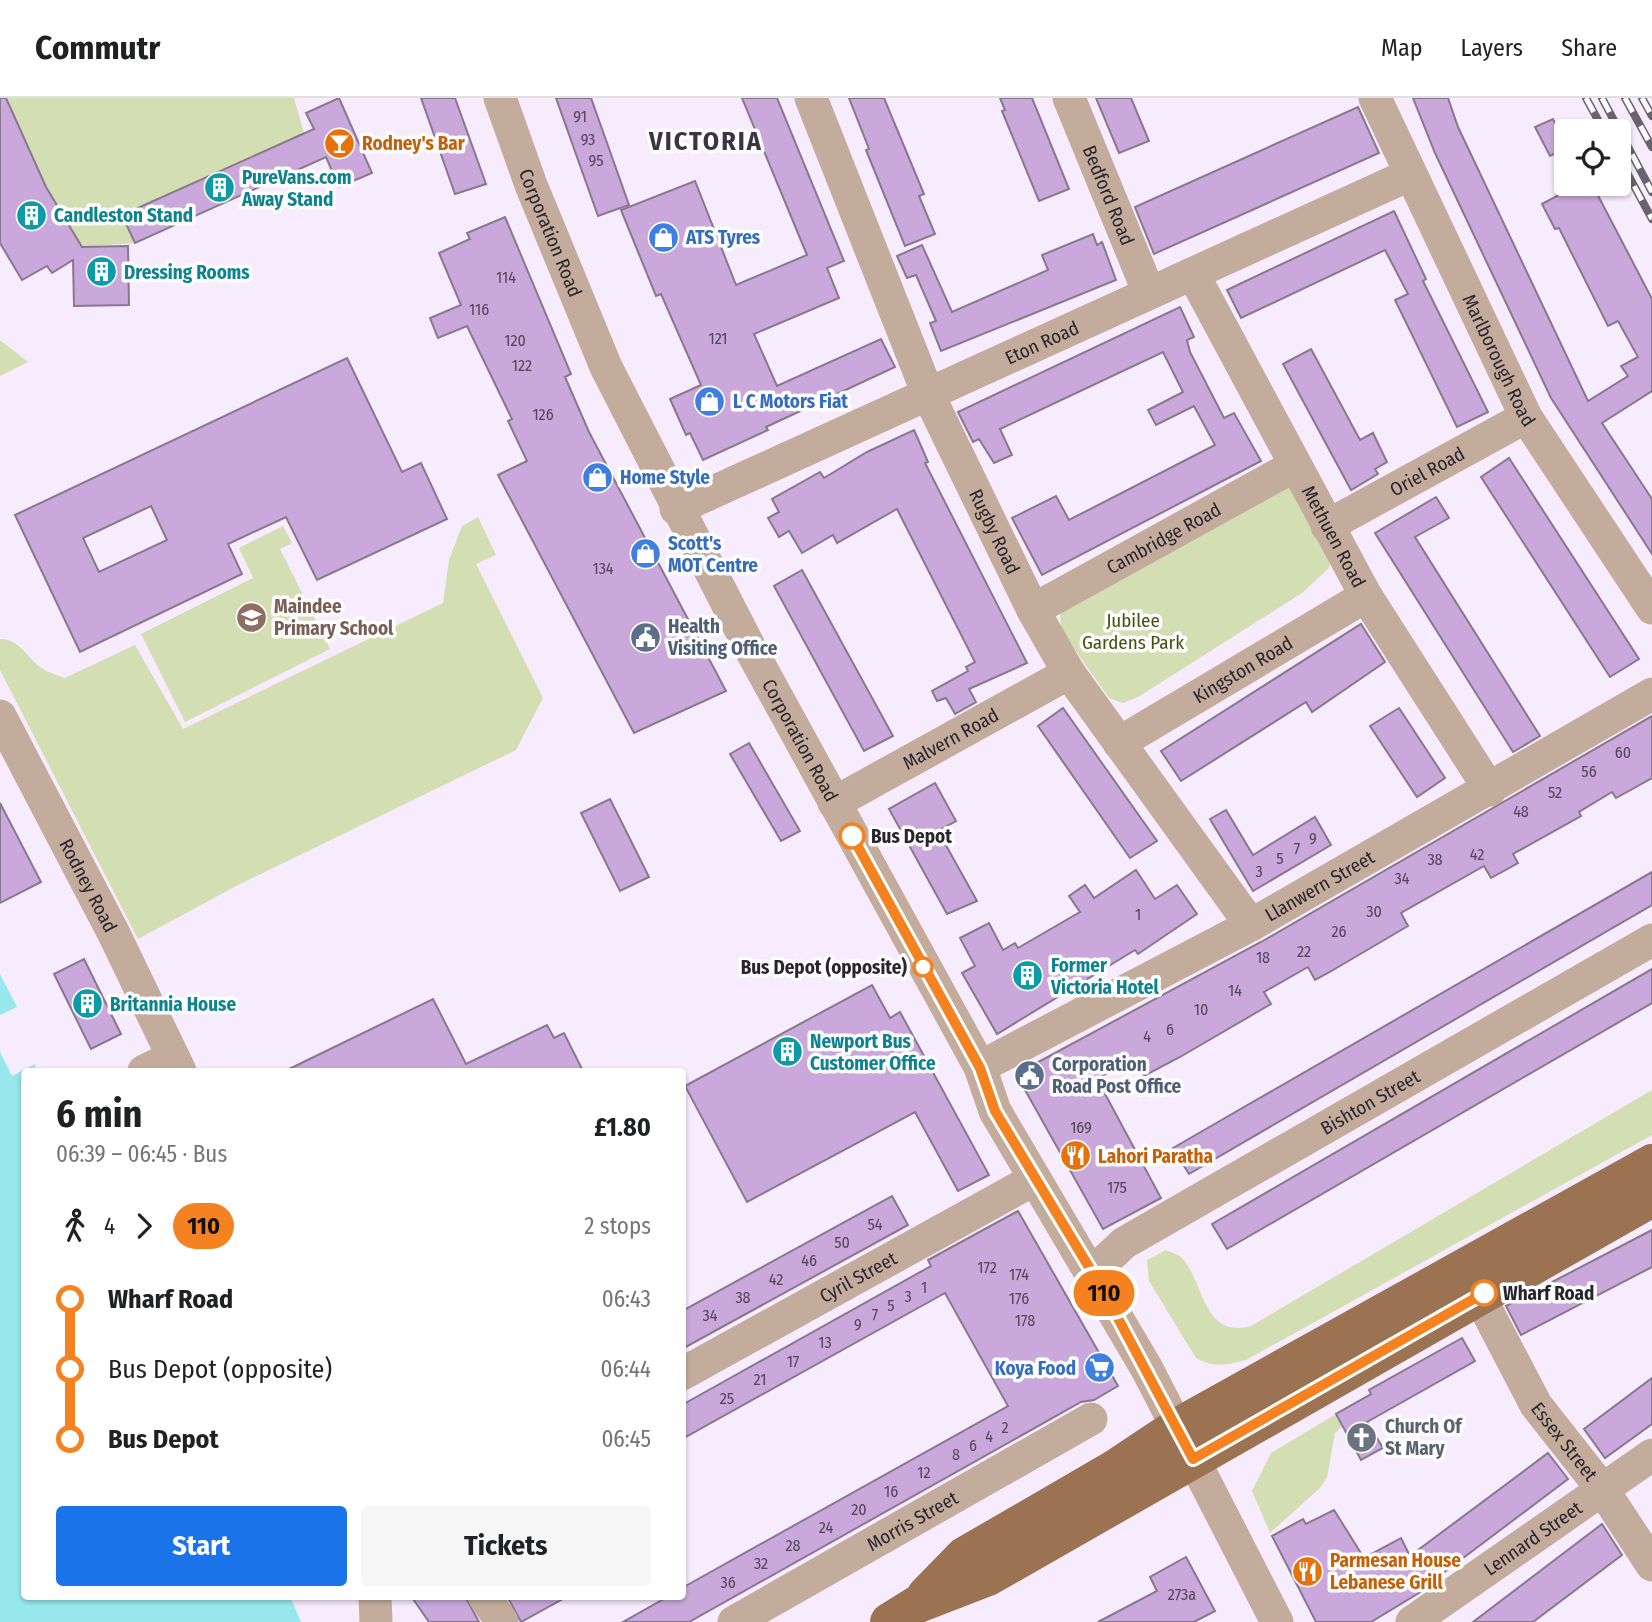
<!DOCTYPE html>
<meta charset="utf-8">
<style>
:root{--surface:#fff;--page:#f6f6f6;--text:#202124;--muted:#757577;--line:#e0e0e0;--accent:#1a73e8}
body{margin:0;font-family:"Fira Sans Condensed",sans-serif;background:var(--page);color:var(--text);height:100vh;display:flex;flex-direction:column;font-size:26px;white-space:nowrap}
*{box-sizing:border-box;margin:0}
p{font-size:23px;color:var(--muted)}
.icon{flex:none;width:38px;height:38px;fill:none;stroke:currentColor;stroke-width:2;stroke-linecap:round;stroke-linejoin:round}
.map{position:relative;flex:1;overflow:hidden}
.sheet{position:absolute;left:21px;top:970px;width:665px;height:532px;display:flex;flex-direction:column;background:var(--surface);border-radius:7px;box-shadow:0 2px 5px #0004}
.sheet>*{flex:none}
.badge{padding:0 14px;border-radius:23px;font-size:24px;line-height:46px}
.controls{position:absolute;left:1554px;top:21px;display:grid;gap:14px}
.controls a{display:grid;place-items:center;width:77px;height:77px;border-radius:7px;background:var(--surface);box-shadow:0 2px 5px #0004;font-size:35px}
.map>.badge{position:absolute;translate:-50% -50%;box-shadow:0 0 0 4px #fff}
.legs{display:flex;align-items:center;gap:10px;height:77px;padding:0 35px;font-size:23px}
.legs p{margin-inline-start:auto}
.headline{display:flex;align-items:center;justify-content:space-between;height:119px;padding:0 35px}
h1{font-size:38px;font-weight:700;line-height:52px}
.button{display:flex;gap:14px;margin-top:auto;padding:14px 35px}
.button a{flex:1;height:80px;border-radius:7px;background:var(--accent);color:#fff;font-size:28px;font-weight:700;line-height:80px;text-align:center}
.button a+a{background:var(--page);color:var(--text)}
ul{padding:0 35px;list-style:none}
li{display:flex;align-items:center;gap:24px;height:70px;font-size:26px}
li i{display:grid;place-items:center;width:10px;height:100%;margin:0 9px;background:currentColor}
li i::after{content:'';width:18px;height:18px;margin:-9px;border:5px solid;border-radius:50%;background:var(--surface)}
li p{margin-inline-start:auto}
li:first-child i{background:linear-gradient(#0000 50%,currentColor 0)}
li:last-child i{background:linear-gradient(currentColor 50%,#0000 0)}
header{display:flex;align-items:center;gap:42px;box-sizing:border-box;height:98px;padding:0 35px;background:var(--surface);border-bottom:2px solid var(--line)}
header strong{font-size:33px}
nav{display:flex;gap:38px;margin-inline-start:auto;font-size:24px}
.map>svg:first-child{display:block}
</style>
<header>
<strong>Commutr</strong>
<nav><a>Map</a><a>Layers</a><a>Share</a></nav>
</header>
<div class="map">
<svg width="1652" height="1524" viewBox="0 0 1652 1524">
<rect width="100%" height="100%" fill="#f7ebfe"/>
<g fill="#d3deb2">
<polygon points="6,0 294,0 304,35 122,118 135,145 82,149 46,89"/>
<polygon points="0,242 28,264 0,278"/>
<polygon points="1281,387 1292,391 1331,458 1329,470 1302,495 1138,599 1123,605 1109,600 1061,532 1060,517 1067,505"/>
<path d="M478 419 496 457 476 466 543 600 516 652 240 786 138 841 0 572V541C20 540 28 562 43 571 49 575 58 577 65 580L135 547 183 631 443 505 449 462 462 428Z"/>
<polygon points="283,428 292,445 280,451 330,551 185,624 141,536 253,480 239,450"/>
<path d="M1652 992V1037L1246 1262C1227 1267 1214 1270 1196 1260L1149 1183 1147 1162 1166 1152C1170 1154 1178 1156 1181 1159 1205 1184 1202 1241 1251 1228Z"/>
<polygon points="1336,1316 1343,1328 1335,1335 1327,1379 1320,1390 1270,1435 1252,1393 1271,1355"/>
</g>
<g fill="#96e8ed">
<polygon points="0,876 17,909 0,917"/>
<polygon points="0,954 12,978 35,966 36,973 24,973 24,1498 290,1498 301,1524 0,1524"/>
</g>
<g fill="#caa8db" stroke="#86798e" stroke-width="2" fill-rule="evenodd">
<polygon points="0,0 6,0 46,89 82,149 128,148 129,207 74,208 73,162 52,175 47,168 22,182 0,145"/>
<polygon points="339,0 372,75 339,89 326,59 135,145 122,117 314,31 306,15"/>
<polygon points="421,0 455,0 486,86 455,96"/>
<polygon points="556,0 591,0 629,107 598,118"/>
<polygon points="742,0 777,0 844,163 827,170 839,200 754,236 777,288 881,241 895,269 766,329 768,332 703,362 690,335 686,337 670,301 701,287 661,196 656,198 621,112 695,83 736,187 807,157"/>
<polygon points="849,0 884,0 924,96 919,98 935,136 905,148 866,52 869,51"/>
<polygon points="1000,0 1032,0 1069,91 1039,103 1002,13 1005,12"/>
<polygon points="1096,0 1131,0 1149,43 1119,55"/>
<polygon points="1413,0 1448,0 1458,29 1588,303 1628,278 1621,268 1638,259 1618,223 1608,228 1559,130 1555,131 1542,106 1579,86 1592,86 1652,201 1652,293 1602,325 1652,401 1652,456 1551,300 1435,55"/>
<polygon points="1358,9 1379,55 1154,156 1135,109"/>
<polygon points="1553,21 1566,50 1550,58 1535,29"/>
<polygon points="1394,113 1426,181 1423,183 1488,314 1457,329 1395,202 1408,196 1385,152 1241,220 1227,192"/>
<polygon points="505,119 571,276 565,279 589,334 726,593 634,635 498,377 527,363 508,323 512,321 467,228 438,240 430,220 461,207 439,155 470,141 467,135"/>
<polygon points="1093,136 1097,147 1102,144 1116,182 941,253 930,225 936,223 916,177 907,180 897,158 922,147 952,214 1048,172 1042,157"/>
<polygon points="1180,209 1194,239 1187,242 1190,254 1224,320 1234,315 1261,363 1042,477 1012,420 1056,398 1069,422 1215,347 1194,308 1156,327 1148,312 1183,294 1163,254 1000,331 1012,357 994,365 979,341 973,344 958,314"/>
<polygon points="1311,251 1360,342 1373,335 1387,364 1375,371 1378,376 1351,392 1283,266"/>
<path d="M347 260 402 374 421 365 447 421 317 482 286 419 228 446 242 476 80 554 15 417ZM151 408 167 442 99 474 83 440Z"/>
<polygon points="914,332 928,364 925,365 1027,565 969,591 976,604 955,616 946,600 937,603 932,593 968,573 966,569 975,564 897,411 837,445 833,437 802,455 789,433 779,439 768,420 779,414 772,401 820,374 824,380 867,354"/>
<polygon points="1509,360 1639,561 1610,579 1481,379"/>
<polygon points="1436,399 1449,420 1415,439 1540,638 1513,654 1375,435"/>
<polygon points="802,472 893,638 864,653 774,488"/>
<polygon points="1361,526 1385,564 1312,614 1306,604 1181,683 1161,653"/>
<polygon points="1063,610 1157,743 1130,760 1038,628"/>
<polygon points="1399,610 1445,680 1417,699 1370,628"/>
<polygon points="1652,618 1652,680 1616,700 1612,694 1579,714 1581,718 1513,756 1518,765 1491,780 1484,768 1401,815 1408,828 1328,875 1315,882 1308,869 1264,894 1271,906 1180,959 1144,978 1134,960 1097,981 1161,1100 1103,1131 1016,976 1261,844"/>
<polygon points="749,645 800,733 781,743 730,656"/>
<polygon points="935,685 956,723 938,733 977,803 947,816 889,711"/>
<polygon points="610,701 649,779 620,793 581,715"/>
<polygon points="0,705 41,784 0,805"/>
<polygon points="1226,712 1253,757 1315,719 1331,747 1253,793 1210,721"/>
<polygon points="1136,772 1155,801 1177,787 1197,816 1138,856 1135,852 997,936 962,875 975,868 960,840 989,825 1003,852 1015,845 1018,850 1080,814 1069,798 1085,787 1094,800"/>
<polygon points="1652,774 1652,807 1189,1076 1173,1050"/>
<polygon points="84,861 121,936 91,951 54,876"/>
<polygon points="1652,871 1652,905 1227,1151 1212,1126"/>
<polygon points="872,887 890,920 900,914 989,1077 958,1093 915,1014 747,1104 685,988"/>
<polygon points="433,901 466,966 547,927 554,940 564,935 583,973 285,973"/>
<polygon points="892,1098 908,1127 682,1251 682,1213"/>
<polygon points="1018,1113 1118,1288 1094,1302 1081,1304 689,1524 623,1524 669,1498 682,1498 682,1490 1008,1308 945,1195 682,1341 682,1307 931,1168 928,1162"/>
<polygon points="1652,1132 1652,1169 1521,1237 1506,1208"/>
<polygon points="1462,1240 1475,1263 1367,1324 1383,1350 1361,1362 1336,1316 1371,1296 1369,1292"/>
<polygon points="1652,1280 1652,1326 1605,1360 1584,1331"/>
<polygon points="1548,1355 1568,1381 1426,1488 1427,1490 1371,1524 1316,1524 1272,1438 1303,1421 1306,1426 1334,1412 1364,1460 1401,1440 1410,1458"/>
<polygon points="1602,1426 1622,1457 1533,1524 1473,1524"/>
<polygon points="1186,1459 1215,1513 1194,1524 1098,1524 1157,1493 1150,1479"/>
<polygon points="411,1498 465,1498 479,1524 429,1524"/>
<polygon points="507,1498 568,1498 521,1524"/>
</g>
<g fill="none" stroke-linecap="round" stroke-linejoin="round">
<g stroke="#c3ac9b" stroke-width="33">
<path id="s1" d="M500 0 531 87 606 269 751 552 980 969 995 1013 1147 1271 1277 1524"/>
<path id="s2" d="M811 0 928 296 1033 512 1069 575 1251 827"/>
<path id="s3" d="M1069 0 1149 195"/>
<path id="s4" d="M1375 0 1526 319 1652 510"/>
<path id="s5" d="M1193 176 1366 498 1490 692"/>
<path id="s6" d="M676 411 1409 77"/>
<path id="s7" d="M1327 428 1526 319"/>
<path id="s8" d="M1033 512 1294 368"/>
<path id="s9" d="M0 618 114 836 180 973"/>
<path id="s10" d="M1119 645 1366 498"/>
<path id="s11" d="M834 705 1069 575"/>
<path id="s12" d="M980 969 1251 827 1652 596"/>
<polyline points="144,973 173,959"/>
<path id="s13" d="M1093 1174 1124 1145 1652 842"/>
<path id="s14" d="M1488 1215 1536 1307 1603 1392 1652 1467"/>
<path id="s15" d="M682 1276 1035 1081"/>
<polyline points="375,1498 376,1524"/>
<polyline points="484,1498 502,1524"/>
<path id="s16" d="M734 1524 1091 1321"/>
<path id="s17" d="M1412 1524 1652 1357"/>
</g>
<g stroke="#9b7353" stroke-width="38">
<polyline points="926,1497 964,1458 1114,1371 1177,1329 1652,1065"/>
<polyline points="889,1524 918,1506 988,1479 1652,1100"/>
</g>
<defs>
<g id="rail">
<polyline points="1586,0 1604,33"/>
<polyline points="1602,0 1652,94"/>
<polyline points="1625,0 1652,49"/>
<polyline points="1642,0 1652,18"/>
<polyline points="1619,60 1652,121"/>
</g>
</defs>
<use href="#rail" stroke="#6a636e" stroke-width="8"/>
<use href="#rail" stroke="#fdfdfd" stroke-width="5" stroke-dasharray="16" stroke-linecap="butt"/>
</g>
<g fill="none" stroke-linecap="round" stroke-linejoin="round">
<defs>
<polyline id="line-1" points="852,738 980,970 995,1013 1104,1194 1193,1361 1484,1195"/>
</defs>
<use href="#line-1" stroke="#fff" stroke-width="16"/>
<use href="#line-1" stroke="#f58220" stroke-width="10"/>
</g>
<defs>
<symbol id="bar-disc" viewBox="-11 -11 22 22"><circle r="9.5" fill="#e8710a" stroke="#fdfdfd"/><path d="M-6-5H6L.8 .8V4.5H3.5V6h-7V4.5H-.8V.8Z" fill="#fff"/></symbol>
<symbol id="building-disc" viewBox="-11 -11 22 22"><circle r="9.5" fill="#0f9aa8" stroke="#fdfdfd"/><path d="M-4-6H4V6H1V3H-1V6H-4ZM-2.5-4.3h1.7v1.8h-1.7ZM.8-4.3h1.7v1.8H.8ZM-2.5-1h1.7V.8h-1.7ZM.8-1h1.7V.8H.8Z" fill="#fff"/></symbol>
<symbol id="shop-disc" viewBox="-11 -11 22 22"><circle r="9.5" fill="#3f7fe0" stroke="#fdfdfd"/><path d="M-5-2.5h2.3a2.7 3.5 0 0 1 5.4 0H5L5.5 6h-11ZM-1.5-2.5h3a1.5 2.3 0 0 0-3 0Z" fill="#fff"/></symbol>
<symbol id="school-disc" viewBox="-11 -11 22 22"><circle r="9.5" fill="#8d6e63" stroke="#fdfdfd"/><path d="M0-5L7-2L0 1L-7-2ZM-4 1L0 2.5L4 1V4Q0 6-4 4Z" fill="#fff"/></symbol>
<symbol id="civic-disc" viewBox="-11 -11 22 22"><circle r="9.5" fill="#5c6f8a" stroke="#fdfdfd"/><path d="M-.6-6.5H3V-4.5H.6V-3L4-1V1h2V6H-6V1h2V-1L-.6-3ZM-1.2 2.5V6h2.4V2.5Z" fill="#fff"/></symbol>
<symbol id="restaurant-disc" viewBox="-11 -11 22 22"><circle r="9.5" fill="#e8710a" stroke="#fdfdfd"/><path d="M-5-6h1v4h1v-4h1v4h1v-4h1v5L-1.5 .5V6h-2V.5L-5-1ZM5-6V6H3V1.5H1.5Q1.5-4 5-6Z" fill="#fff"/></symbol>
<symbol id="supermarket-disc" viewBox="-11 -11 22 22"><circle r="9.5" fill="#3f7fe0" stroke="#fdfdfd"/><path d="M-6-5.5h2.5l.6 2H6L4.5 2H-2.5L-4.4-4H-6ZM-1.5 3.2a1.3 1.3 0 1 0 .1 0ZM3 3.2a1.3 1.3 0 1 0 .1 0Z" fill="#fff"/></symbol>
<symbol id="church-disc" viewBox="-11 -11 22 22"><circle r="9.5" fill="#6b7280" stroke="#fdfdfd"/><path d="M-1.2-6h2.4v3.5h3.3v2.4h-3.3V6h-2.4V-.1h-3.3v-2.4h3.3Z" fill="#fff"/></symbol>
</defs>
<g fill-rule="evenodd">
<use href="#bar-disc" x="322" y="28" width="35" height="35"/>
<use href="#building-disc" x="202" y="72" width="35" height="35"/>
<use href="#building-disc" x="14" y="100" width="35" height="35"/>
<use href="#shop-disc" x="646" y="122" width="35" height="35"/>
<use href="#building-disc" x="84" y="156" width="35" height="35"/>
<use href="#shop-disc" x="692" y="286" width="35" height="35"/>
<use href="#shop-disc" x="580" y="362" width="35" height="35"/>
<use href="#shop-disc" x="628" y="438" width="35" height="35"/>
<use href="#school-disc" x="234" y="502" width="35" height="35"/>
<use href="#civic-disc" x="628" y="522" width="35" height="35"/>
<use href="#building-disc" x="1010" y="860" width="35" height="35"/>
<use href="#building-disc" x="70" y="888" width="35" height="35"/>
<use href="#building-disc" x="770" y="936" width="35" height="35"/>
<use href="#civic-disc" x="1012" y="960" width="35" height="35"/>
<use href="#restaurant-disc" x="1058" y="1040" width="35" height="35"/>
<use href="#supermarket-disc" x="1082" y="1252" width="35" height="35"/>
<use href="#church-disc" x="1344" y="1322" width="35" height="35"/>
<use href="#restaurant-disc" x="1290" y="1456" width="35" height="35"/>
</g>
<g fill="#fff" stroke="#f58220" stroke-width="3.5">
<circle cx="852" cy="738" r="12"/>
<circle cx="923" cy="869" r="9"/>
<circle cx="1484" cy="1195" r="12"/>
</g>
<g text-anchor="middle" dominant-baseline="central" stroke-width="7" stroke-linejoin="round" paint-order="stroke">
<g font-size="16" fill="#524658">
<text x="580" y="18">91</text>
<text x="588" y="41">93</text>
<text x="596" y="62">95</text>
<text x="506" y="179">114</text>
<text x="479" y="211">116</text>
<text x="718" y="240">121</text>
<text x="515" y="242">120</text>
<text x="522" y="267">122</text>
<text x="543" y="316">126</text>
<text x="603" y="470">134</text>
<text x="1623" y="654">60</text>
<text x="1589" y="673">56</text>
<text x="1555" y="694">52</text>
<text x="1521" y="713">48</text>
<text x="1313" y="740">9</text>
<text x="1297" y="750">7</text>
<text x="1477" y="756">42</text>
<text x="1280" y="760">5</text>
<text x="1435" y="761">38</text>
<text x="1259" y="773">3</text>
<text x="1402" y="780">34</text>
<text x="1374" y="813">30</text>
<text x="1138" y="816">1</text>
<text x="1339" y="833">26</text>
<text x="1304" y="853">22</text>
<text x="1263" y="859">18</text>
<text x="1235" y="892">14</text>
<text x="1201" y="911">10</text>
<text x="1170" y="931">6</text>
<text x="1147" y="938">4</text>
<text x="1081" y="1029">169</text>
<text x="1117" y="1089">175</text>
<text x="875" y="1126">54</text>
<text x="842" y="1144">50</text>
<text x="809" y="1162">46</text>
<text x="987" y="1169">172</text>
<text x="1019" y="1176">174</text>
<text x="776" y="1181">42</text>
<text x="924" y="1189">1</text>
<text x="908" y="1198">3</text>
<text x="743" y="1199">38</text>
<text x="1019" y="1200">176</text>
<text x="891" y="1207">5</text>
<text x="875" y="1216">7</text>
<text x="710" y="1217">34</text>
<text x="1025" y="1222">178</text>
<text x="858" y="1226">9</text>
<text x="825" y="1244">13</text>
<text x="793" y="1263">17</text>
<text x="760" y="1281">21</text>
<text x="727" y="1300">25</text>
<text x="1005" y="1329">2</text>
<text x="989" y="1338">4</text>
<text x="973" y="1347">6</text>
<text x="956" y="1356">8</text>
<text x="924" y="1374">12</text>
<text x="891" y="1393">16</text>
<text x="859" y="1411">20</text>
<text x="826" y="1429">24</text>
<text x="793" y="1447">28</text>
<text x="761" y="1465">32</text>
<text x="728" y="1484">36</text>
<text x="1182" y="1496">273a</text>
</g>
<g font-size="19" font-weight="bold" fill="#c56008" stroke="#fdfdfd" text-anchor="start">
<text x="362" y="45">Rodney's Bar</text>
<text x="1098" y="1058">Lahori Paratha</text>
<text x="1330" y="1462">Parmesan House<tspan x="1330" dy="22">Lebanese Grill</tspan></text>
</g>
<g font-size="19" font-weight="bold" fill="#0d838f" stroke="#fdfdfd" text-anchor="start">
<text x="242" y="79">PureVans.com<tspan x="242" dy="22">Away Stand</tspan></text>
<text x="54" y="117">Candleston Stand</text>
<text x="124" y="174">Dressing Rooms</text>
<text x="1051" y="867">Former<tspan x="1051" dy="22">Victoria Hotel</tspan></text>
<text x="110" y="906">Britannia House</text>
<text x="810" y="943">Newport Bus<tspan x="810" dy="22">Customer Office</tspan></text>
</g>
<g font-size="19" fill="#2a252d" stroke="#fdfdfd">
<text stroke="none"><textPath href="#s3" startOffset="105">Bedford Road</textPath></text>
<text stroke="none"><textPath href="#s1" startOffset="144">Corporation Road</textPath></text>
<text stroke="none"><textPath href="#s6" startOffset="402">Eton Road</textPath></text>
<text stroke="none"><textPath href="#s4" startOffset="290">Marlborough Road</textPath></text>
<text stroke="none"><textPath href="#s7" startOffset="114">Oriel Road</textPath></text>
<text stroke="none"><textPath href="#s2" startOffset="471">Rugby Road</textPath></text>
<text stroke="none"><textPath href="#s5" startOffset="298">Methuen Road</textPath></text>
<text stroke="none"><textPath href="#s8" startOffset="149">Cambridge Road</textPath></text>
<text stroke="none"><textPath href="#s10" startOffset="144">Kingston Road</textPath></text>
<text stroke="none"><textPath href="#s11" startOffset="133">Malvern Road</textPath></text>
<text stroke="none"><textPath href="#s1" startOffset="710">Corporation Road</textPath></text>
<text stroke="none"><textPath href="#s9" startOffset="191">Rodney Road</textPath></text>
<text stroke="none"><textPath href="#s12" startOffset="385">Llanwern Street</textPath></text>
<text stroke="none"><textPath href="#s13" startOffset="326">Bishton Street</textPath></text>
<text stroke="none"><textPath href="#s15" startOffset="201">Cyril Street</textPath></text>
<text stroke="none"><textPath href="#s14" startOffset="150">Essex Street</textPath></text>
<text stroke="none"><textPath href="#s16" startOffset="205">Morris Street</textPath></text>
<text stroke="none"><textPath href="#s17" startOffset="147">Lennard Street</textPath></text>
</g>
<g font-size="19" font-weight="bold" fill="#366cbe" stroke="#fdfdfd" text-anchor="start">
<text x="686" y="139">ATS Tyres</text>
<text x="733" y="303">L C Motors Fiat</text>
<text x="620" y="379">Home Style</text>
<text x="668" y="445">Scott's<tspan x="668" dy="22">MOT Centre</tspan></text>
<text x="1076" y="1270" text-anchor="end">Koya Food</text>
</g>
<g font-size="19" font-weight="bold" fill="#785e54" stroke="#fdfdfd" text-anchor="start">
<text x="274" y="508">Maindee<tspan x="274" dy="22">Primary School</tspan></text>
</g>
<g font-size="19" fill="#46510f" stroke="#fdfdfd">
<text x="1133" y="522">Jubilee<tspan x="1133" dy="22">Gardens Park</tspan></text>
</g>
<g font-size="19" font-weight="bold" fill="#4e5e75" stroke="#fdfdfd" text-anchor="start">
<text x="668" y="528">Health<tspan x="668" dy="22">Visiting Office</tspan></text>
<text x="1052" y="966">Corporation<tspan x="1052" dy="22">Road Post Office</tspan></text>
</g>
<g font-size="19" font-weight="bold" fill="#2a252d" stroke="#fdfdfd" text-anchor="start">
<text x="871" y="738">Bus Depot</text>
<text x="907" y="869" text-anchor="end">Bus Depot (opposite)</text>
<text x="1503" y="1195">Wharf Road</text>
</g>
<g font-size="19" font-weight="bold" fill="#5b616d" stroke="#fdfdfd" text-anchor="start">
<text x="1385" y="1328">Church Of<tspan x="1385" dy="22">St Mary</tspan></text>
</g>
<g font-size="26" font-weight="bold" letter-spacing="2" fill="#3e3244" stroke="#fdfdfd">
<text x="706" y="43">VICTORIA</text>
</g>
</g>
</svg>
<div class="controls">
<a><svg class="icon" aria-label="locate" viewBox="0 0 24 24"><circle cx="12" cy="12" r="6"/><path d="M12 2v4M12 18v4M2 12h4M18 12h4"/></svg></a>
</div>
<b class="badge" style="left:1104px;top:1195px;background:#f58220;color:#111">110</b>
<section class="sheet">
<div class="headline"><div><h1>6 min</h1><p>06:39 – 06:45 · Bus</p></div><b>£1.80</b></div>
<div class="legs"><svg class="icon" aria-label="walk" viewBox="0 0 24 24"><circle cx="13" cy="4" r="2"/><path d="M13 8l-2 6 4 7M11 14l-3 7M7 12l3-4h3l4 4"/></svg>4<svg class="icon" aria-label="forward" viewBox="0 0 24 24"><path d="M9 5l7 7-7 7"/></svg><b class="badge" style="background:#f58220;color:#111">110</b><p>2 stops</p></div>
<ul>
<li><i style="color:#f58220"></i><b>Wharf Road</b><p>06:43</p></li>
<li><i style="color:#f58220"></i><span>Bus Depot (opposite)</span><p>06:44</p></li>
<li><i style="color:#f58220"></i><b>Bus Depot</b><p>06:45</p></li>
</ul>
<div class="button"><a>Start</a><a>Tickets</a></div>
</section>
</div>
